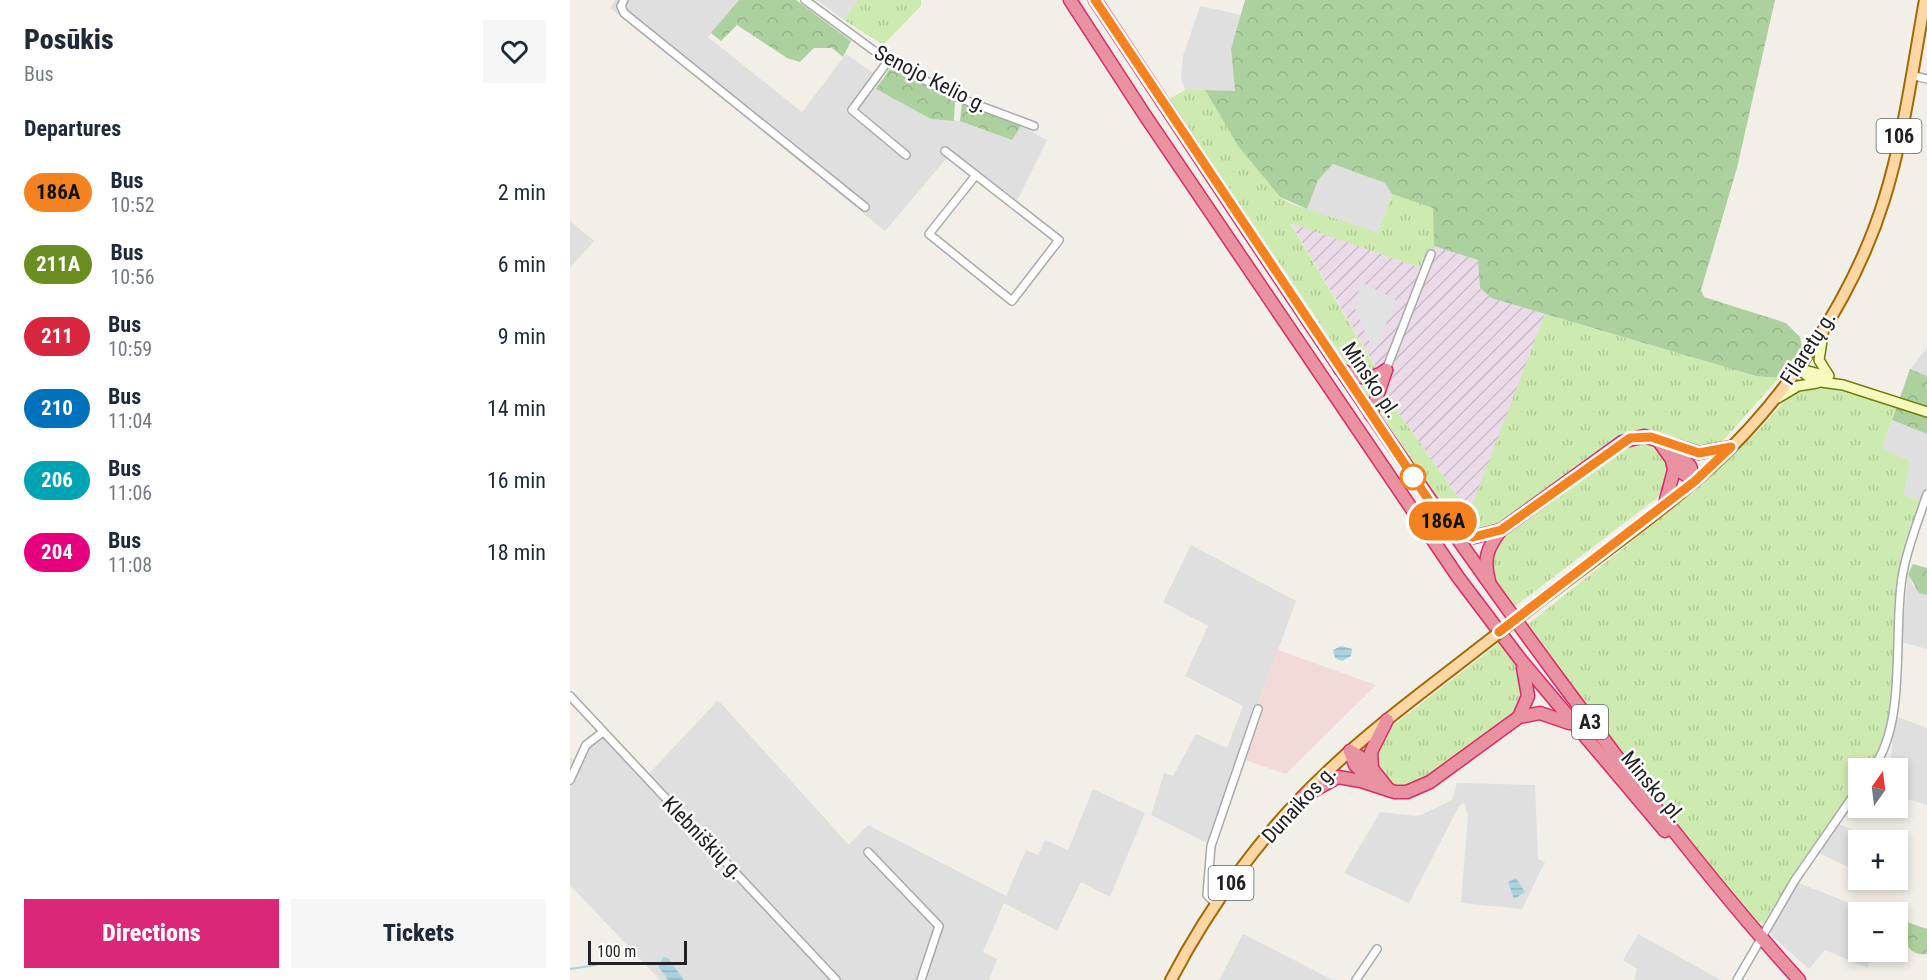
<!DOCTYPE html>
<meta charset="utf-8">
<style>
:root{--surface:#fff;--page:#f6f6f7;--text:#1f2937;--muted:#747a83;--accent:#db2777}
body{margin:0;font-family:"Roboto Condensed",sans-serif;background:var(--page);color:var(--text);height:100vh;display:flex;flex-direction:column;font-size:22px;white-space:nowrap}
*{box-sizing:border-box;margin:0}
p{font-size:20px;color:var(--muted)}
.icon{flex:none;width:33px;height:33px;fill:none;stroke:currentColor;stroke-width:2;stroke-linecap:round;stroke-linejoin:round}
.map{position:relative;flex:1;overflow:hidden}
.sheet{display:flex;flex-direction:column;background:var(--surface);width:570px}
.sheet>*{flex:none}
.badge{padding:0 12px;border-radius:20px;font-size:21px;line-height:39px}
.needle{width:39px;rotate:14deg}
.controls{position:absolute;left:1278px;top:758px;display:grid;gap:12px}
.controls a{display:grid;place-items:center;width:60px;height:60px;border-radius:0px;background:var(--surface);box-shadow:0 3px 9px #0003;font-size:30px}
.scale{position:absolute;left:18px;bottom:15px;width:99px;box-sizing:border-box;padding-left:6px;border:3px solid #222;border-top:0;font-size:16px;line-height:21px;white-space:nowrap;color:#222;-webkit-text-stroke:4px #fff;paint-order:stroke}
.map>.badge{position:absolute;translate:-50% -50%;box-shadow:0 0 0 3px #fff}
h2{padding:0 24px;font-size:22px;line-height:54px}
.round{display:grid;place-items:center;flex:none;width:63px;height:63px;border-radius:0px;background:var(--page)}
.head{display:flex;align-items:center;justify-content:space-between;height:102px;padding:0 24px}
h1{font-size:28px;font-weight:800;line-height:45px}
.action{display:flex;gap:12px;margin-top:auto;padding:12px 24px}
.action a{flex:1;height:69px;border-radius:0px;background:var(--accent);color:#fff;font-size:24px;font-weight:800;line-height:69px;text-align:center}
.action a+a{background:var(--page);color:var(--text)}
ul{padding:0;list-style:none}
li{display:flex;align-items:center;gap:18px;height:72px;padding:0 24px}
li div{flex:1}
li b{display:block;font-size:22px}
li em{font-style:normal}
li .badge{min-width:66px;font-weight:700;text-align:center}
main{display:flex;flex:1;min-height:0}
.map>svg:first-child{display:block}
</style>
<main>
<section class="sheet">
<div class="head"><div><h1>Posūkis</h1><p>Bus</p></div><a class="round"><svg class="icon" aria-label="heart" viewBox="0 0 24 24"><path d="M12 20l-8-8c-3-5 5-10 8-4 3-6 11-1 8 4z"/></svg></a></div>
<h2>Departures</h2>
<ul>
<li><span class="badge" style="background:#f58220;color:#111">186A</span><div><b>Bus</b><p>10:52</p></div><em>2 min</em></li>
<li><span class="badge" style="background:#6b8e23;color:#fff">211A</span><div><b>Bus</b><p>10:56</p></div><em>6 min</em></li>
<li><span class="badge" style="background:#d7263d;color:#fff">211</span><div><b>Bus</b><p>10:59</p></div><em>9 min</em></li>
<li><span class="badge" style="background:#0072bc;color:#fff">210</span><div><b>Bus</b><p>11:04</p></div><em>14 min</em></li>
<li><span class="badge" style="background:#00a3b4;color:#fff">206</span><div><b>Bus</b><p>11:06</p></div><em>16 min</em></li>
<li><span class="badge" style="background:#e6007e;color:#fff">204</span><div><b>Bus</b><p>11:08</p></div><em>18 min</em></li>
</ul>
<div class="action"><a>Directions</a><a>Tickets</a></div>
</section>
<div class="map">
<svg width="1357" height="980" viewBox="0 0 1357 980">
<defs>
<pattern id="industrial-furrows" width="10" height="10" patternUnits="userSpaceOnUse" patternTransform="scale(1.5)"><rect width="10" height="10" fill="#ebdbe8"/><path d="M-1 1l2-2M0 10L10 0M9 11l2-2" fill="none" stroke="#c9bcc7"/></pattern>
<pattern id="grass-tufts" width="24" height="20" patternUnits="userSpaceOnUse" patternTransform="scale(1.5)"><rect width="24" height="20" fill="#cdebb0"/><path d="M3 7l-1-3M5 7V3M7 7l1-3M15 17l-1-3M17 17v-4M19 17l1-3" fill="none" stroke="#b0c997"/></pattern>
<pattern id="forest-crowns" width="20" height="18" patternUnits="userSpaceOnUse" patternTransform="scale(1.5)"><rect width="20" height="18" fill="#add19e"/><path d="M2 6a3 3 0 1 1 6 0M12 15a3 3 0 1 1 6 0" fill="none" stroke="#95b388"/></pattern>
<pattern id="water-rules" width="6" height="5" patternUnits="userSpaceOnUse" patternTransform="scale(1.5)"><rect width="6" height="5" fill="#aad3df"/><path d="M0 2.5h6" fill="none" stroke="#92b5bf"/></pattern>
</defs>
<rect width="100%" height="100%" fill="#f2efe9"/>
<g fill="#e0dfdf">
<polygon points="45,0 169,0 138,37 232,112 276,54 312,79 307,89 361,119 393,121 442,140 451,126 477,140 446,203 382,152 315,231 40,8"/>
<polygon points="247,0 288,0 274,20"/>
<polygon points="630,6 672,15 661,49 665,92 615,90 611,78 613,56"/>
<polygon points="763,164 816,183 822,194 808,234 737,209 748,180"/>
<polygon points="0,221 24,241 0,268"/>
<polygon points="1357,348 1357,376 1340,369"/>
<polygon points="1322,420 1357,434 1357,487 1352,501 1333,495 1312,448"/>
<polygon points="621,545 726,601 637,843 581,815 594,773 603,776 626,734 657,748 673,706 615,676 638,626 593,602"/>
<polygon points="1338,574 1343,586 1357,595 1357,649 1331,642"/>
<polygon points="148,700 279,845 298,825 436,896 456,850 468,855 475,840 498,850 523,789 575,813 540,897 511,882 487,931 434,903 413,952 427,959 419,980 90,980 0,885 0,757 4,760 27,729 74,779"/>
<polygon points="1325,716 1357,728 1357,805 1328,796 1328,768 1320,768"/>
<polygon points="887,783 965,785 968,859 975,862 952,909 891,903 898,815 894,803 889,806 839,903 774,873 810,812 846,816 853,814 882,800"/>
<polygon points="1267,823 1298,837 1297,840 1288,840 1288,854 1280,868 1249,853"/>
<polygon points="1228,883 1304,912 1288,912 1288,951 1300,951 1298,968 1255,950 1239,969 1202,936 1200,929"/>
<polygon points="673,934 763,980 649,980"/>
<polygon points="1068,934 1151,980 1064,980 1067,969 1053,960"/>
</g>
<polygon fill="#f2dad9" points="708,650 806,685 716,774 669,758"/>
<polygon fill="url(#industrial-furrows)" points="720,222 849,267 864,246 909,260 910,288 921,298 975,314 900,514 821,402 806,367"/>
<g fill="url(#grass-tufts)">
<polygon points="288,0 351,0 351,6 313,45 274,20"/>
<path d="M615 90H635L668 146 710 197 719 203 808 233 822 194 864 208V246L849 267 720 223 806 368 821 402 899 513 975 314 1186 376 1209 378 1149 445C1117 459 1089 423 1058 432L923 529 907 534 886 526 599 99Z"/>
<polygon points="1248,386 1327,405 1312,448 1340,462 1333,495 1352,501 1334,561 1316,738 1301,768 1288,768 1288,785 1235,860 1195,923 1185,922 1097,812 957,625 1125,491 1185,434 1220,395 1229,389"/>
<polygon points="1075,442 1089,446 1100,465 1093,491 1087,498 944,607 924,580 919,557 935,533 1057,446"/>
<path d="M929 643 949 669 955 691 945 714 857 777 837 786 818 783C801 762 800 753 816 731Z"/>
</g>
<g fill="url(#forest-crowns)">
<polygon points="169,0 226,0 281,41 273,57 262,48 244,48 230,62 217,58 167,25 151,41 141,33"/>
<polygon points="675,0 1205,0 1167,168 1131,290 1134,297 1216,323 1230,337 1232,347 1209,378 1186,376 921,298 910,288 908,260 864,246 863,208 822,194 815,183 763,164 748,180 737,209 710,197 668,146 635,90 665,91 661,49"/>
<polygon points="321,67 385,99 384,121 361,119 306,89"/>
<polygon points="392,102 451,126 442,140 390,121"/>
<polygon points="1340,369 1357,376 1357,434 1322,420"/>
<polygon points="1343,564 1357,568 1357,595 1349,593 1338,574"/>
<path d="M1328 919 1357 929V954C1344 956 1335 948 1335 935L1328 930Z"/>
</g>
<polygon fill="#e2e2e2" points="791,282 826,300 807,346 802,348 785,308"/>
<g fill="url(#water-rules)">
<polygon points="771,646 782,649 781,656 772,661 765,658 763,650"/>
<polygon points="946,878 955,892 944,899 938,882"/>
<polygon points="93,957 98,958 114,980 98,980 88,966"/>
</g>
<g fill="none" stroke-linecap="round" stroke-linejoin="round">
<polyline stroke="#aad3df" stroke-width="2" points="0,969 26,965"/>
<defs>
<g id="street">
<polyline points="54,0 51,6 54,13 295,207"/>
<polyline points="235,0 318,61 389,98 464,126"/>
<polyline points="318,61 282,110 336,155"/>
<polyline points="1341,75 1357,79"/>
<polyline points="375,151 489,240 442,301 359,234 406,175"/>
<polyline points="816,370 861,254"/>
<polyline points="0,696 266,980"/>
<path d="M1303 768C1337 723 1323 633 1332 578 1336 550 1348 522 1357 494"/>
<polyline points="0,780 16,745 33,732"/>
<polyline points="298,852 369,926 351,980"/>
<polyline points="646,904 637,895 641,846 688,709"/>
<polyline points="786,980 807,949"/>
<polyline points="1167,980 1225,880 1288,789"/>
</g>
<g id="secondary">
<polyline points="1253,334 1249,360 1259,376"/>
<polyline points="1227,368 1244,381 1273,385 1357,412"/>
<polyline points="1227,368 1257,376"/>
<polyline points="1208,398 1228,386 1247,383"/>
</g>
<g id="primary">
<path d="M971 600C1028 556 1089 514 1143 465 1217 397 1284 297 1314 200 1334 136 1343 66 1355 0"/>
<path d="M601 980C640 905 694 831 756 773 802 729 854 691 904 652"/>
</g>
<g id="highway">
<polyline points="500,0 574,114 888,577 950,659 1095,831"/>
<path d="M525 0C674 224 820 450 980 667 1059 774 1139 881 1229 980"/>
<path d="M770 369C786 378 800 382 816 370"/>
<polyline points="801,415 816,370"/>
<polyline points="1090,443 1111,472 1125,481"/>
<polyline points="1103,449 1120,466 1125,481"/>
<polyline points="1095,504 1104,470 1102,460"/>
<polyline points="880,528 904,537 931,530"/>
<path d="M919 581C913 559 917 548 931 530L1052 442 1074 436 1129 453 1161 447"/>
<polyline points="949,717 958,696 953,668"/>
<polyline points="780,751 795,760 819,790"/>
<polyline points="780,751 785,765 804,783"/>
<polyline points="802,768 801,752 817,720"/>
<polyline points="734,796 768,777 791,781 825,792 837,792 860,782 949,717 970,713 999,723"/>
</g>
</defs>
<use href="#street" stroke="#a9a9a9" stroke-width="10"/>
<use href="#secondary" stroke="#707d05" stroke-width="12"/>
<use href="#primary" stroke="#a06b00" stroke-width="14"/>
<use href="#highway" stroke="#dc2a67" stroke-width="15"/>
<use href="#street" stroke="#fff" stroke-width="7"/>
<use href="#secondary" stroke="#f7fabf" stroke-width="9"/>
<use href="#primary" stroke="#fcd6a4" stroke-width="10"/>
<use href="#highway" stroke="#e892a2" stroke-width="12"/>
<defs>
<polyline id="primary-bridge" points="904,652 971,600"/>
</defs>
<use href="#primary-bridge" stroke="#a06b00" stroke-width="14" stroke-linecap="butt"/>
<use href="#primary-bridge" stroke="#fcd6a4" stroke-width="10"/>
</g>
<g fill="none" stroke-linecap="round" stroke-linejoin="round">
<defs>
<polyline id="line" points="525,0 876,526 903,537 931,530 1060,438 1081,437 1129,453 1161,447 1125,481 929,632"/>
</defs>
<use href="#line" stroke="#fff" stroke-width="14"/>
<use href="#line" stroke="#f58220" stroke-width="9"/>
</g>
<circle fill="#fff" stroke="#f58220" stroke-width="3" cx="843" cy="477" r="12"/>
<g text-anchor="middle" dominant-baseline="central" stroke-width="5" stroke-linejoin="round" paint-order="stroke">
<g fill="#fff" stroke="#646464" stroke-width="1.5">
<rect x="1306.5" y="119" width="45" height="34" rx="4.5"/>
<rect x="1002" y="705" width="36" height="34" rx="4.5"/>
<rect x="638.5" y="866" width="45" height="34" rx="4.5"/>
</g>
<g font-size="20" font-weight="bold" fill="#222">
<text x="1329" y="136">106</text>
<text x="1020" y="722">A3</text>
<text x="661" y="883">106</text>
</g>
<g font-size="21" fill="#222" stroke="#fff">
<text transform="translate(361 79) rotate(27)">Senojo Kelio g.</text>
<text transform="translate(1238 348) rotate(-57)">Filaretų g.</text>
<text transform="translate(801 380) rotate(56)">Minsko pl.</text>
<text transform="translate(1083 787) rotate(50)">Minsko pl.</text>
<text transform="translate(729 804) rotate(-47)">Dunaikos g.</text>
<text transform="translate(133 838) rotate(46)">Klebniškių g.</text>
</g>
</g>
</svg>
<div class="controls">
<a><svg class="needle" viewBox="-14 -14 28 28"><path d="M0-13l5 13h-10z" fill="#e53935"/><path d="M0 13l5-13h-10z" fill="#747a83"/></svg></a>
<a>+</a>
<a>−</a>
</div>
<div class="scale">100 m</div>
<b class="badge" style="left:873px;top:521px;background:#f58220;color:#111">186A</b>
</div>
</main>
